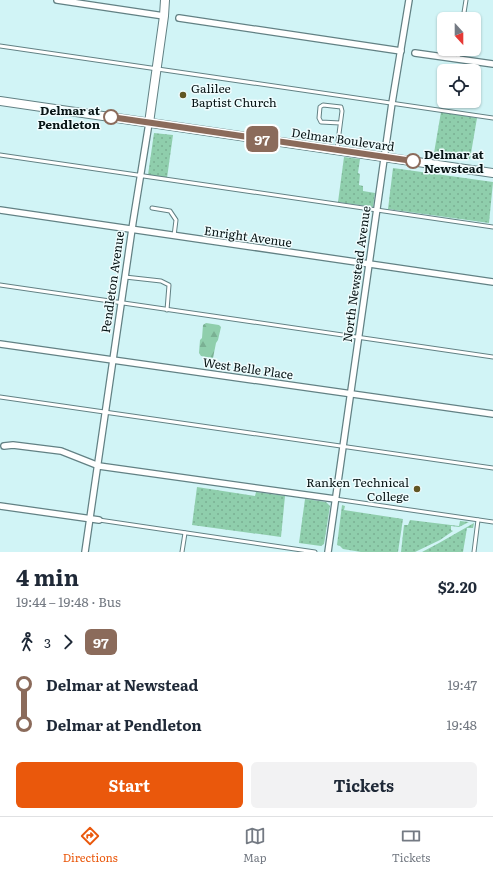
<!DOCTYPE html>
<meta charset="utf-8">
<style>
:root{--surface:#fff;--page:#f2f2f3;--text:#1f2937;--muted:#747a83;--line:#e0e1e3;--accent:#ea580c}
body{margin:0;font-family:Literata,serif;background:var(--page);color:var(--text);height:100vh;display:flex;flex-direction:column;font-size:15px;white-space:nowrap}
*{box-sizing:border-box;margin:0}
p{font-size:13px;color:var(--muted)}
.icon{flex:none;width:22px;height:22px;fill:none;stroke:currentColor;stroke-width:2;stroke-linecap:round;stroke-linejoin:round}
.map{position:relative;height:552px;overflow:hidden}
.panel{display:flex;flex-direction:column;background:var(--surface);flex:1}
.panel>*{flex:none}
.badge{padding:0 8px;border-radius:6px;font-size:14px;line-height:26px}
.needle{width:26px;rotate:159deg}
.tools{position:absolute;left:437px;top:12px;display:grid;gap:8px}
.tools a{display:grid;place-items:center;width:44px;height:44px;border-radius:6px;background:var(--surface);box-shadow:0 1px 3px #0004;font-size:20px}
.map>.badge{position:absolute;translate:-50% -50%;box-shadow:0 0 0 2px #fff}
.legs{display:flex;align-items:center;gap:6px;height:44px;padding:0 16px;font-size:13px}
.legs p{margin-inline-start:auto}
.summary{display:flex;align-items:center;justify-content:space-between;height:68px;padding:0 16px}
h1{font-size:22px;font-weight:700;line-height:30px}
.action{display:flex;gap:8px;margin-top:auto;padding:8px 16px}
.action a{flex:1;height:46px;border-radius:6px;background:var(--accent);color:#fff;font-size:16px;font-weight:700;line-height:46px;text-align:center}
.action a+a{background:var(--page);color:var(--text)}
ul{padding:0 16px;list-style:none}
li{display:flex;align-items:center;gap:14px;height:40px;font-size:15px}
li i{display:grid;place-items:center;width:6px;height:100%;margin:0 5px;background:currentColor}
li i::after{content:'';width:10px;height:10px;margin:-5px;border:3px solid;border-radius:50%;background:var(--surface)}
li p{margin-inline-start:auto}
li:first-child i{background:linear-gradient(#0000 50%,currentColor 0)}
li:last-child i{background:linear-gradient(currentColor 50%,#0000 0)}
.tabs{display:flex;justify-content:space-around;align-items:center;height:56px;border-top:1px solid var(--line);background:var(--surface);font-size:11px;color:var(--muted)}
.tabs a{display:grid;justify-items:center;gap:2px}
.tabs .active{color:var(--accent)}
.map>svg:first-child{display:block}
</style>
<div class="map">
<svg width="493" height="552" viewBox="0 0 493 552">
<defs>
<pattern id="grass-dots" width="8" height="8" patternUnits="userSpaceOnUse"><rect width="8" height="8" fill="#8fceac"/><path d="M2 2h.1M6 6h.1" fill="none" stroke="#7ab093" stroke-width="1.8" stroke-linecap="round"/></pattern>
<pattern id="forest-firs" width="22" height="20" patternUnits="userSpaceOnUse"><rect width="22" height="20" fill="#8fceac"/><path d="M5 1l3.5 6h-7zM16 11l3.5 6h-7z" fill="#7ab093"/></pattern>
</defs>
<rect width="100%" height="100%" fill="#d1f4f6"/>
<g fill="url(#grass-dots)">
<polygon points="441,112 477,118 470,159 434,153"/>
<polygon points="154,133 173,135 167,178 148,175"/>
<polygon points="344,157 360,159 358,173 360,174 359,185 363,186 363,191 375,193 373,207 338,202"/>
<polygon points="393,168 493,182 489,223 388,209"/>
<polygon points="197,487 255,496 256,492 285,496 281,537 192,525"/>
<polygon points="305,499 326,502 330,506 324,544 321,546 299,543"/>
<polygon points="342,505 345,506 344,510 403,519 398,552 361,552 343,549 340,546 337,545"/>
<polygon points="410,520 459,526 460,521 469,522 459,527 451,526 451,530 453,531 440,540 415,552 401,552 404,525 408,525"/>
<polygon points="474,523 473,528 467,528 463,552 422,552 439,543"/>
</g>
<polygon fill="url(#forest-firs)" points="206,323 219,325 221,327 218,340 216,343 213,358 201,356 199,353 200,340 202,338 203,325"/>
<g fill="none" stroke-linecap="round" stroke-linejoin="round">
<defs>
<g id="lane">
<polyline points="463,19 466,0"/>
<polyline points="0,46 493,118"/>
<polyline points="458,59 459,49"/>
<polyline points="337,149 342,111 341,107 323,105 320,107 319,118 321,122 340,123"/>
<polyline points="0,155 493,227"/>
<polyline points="152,208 170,211 176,220 174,236"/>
<polyline points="125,277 161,281 169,285 167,310"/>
<polyline points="0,285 493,357"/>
<polyline points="0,397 493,468"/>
<polyline points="335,499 493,522"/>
<polyline points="99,520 315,552"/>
<polyline points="182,552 185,533"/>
<polyline points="474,552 478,520"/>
</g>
<g id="street">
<polyline points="57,0 164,16"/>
<polyline points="179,18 401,51"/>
<polyline points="415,53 493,64"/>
<polyline points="0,210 493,282"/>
<polyline points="0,344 493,414"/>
<polyline points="4,446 13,445 61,451 99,466 335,499"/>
<polyline points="0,506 99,520"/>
<polyline points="85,552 133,222 149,123"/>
<polyline points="328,552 392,103 409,0"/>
</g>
<g id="secondary">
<polyline points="0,101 493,173"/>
<polyline points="149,123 164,16 165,0"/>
</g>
</defs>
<use href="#lane" stroke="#628184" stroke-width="5"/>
<use href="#street" stroke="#628184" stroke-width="8"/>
<use href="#secondary" stroke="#628184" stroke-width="10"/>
<use href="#lane" stroke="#fff" stroke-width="3"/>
<use href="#street" stroke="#fff" stroke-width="5.5"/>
<use href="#secondary" stroke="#fff" stroke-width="8"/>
</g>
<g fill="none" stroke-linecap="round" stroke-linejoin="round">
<defs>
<polyline id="line-1" points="111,117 413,161"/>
</defs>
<use href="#line-1" stroke="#fff" stroke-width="9"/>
<use href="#line-1" stroke="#8b6b5b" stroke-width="6"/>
</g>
<g fill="#615623" stroke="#effcfd" stroke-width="1.5">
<circle cx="183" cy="95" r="4"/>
<circle cx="417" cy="489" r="4"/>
</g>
<g fill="#fff" stroke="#8b6b5b" stroke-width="2">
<circle cx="111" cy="117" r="7"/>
<circle cx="413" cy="161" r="7"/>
</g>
<g text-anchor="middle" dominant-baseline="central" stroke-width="3" stroke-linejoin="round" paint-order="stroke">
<g font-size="12" fill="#071314" stroke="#effcfd" text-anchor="start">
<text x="191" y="88">Galilee<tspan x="191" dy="14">Baptist Church</tspan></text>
<text x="409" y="482" text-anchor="end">Ranken Technical<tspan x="409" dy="14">College</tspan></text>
</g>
<g font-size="12" font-weight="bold" fill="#071314" stroke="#effcfd" text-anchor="end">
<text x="100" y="110">Delmar at<tspan x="100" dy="14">Pendleton</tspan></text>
<text x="424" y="154" text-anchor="start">Delmar at<tspan x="424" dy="14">Newstead</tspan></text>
</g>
<g font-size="12" fill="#071314" stroke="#effcfd">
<text transform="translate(343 139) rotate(8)">Delmar Boulevard</text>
<text transform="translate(248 236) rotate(8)">Enright Avenue</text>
<text transform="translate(356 274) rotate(-82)">North Newstead Avenue</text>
<text transform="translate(112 282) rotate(-82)">Pendleton Avenue</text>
<text transform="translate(248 368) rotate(8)">West Belle Place</text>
</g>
</g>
</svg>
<div class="tools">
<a><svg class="needle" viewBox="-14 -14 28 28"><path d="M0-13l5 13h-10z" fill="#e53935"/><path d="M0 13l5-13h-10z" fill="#747a83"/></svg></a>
<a><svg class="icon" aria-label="locate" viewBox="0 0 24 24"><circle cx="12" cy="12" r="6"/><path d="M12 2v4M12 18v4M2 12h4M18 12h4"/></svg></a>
</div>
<b class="badge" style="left:262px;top:139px;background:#8b6b5b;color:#fff">97</b>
</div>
<section class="panel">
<div class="summary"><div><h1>4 min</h1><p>19:44 – 19:48 · Bus</p></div><b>$2.20</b></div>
<div class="legs"><svg class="icon" aria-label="walk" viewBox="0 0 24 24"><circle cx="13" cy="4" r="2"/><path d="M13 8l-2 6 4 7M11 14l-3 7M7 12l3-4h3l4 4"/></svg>3<svg class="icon" aria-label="forward" viewBox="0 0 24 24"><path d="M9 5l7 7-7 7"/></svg><b class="badge" style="background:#8b6b5b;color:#fff">97</b></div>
<ul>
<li><i style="color:#8b6b5b"></i><b>Delmar at Newstead</b><p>19:47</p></li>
<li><i style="color:#8b6b5b"></i><b>Delmar at Pendleton</b><p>19:48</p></li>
</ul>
<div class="action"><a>Start</a><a>Tickets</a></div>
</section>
<nav class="tabs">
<a class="active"><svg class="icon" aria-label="directions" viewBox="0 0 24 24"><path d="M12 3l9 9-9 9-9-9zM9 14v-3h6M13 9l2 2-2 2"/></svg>Directions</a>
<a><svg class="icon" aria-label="map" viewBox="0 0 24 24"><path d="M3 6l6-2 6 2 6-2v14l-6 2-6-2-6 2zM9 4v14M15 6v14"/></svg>Map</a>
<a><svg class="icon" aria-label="tickets" viewBox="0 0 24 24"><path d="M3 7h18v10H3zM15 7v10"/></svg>Tickets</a>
</nav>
